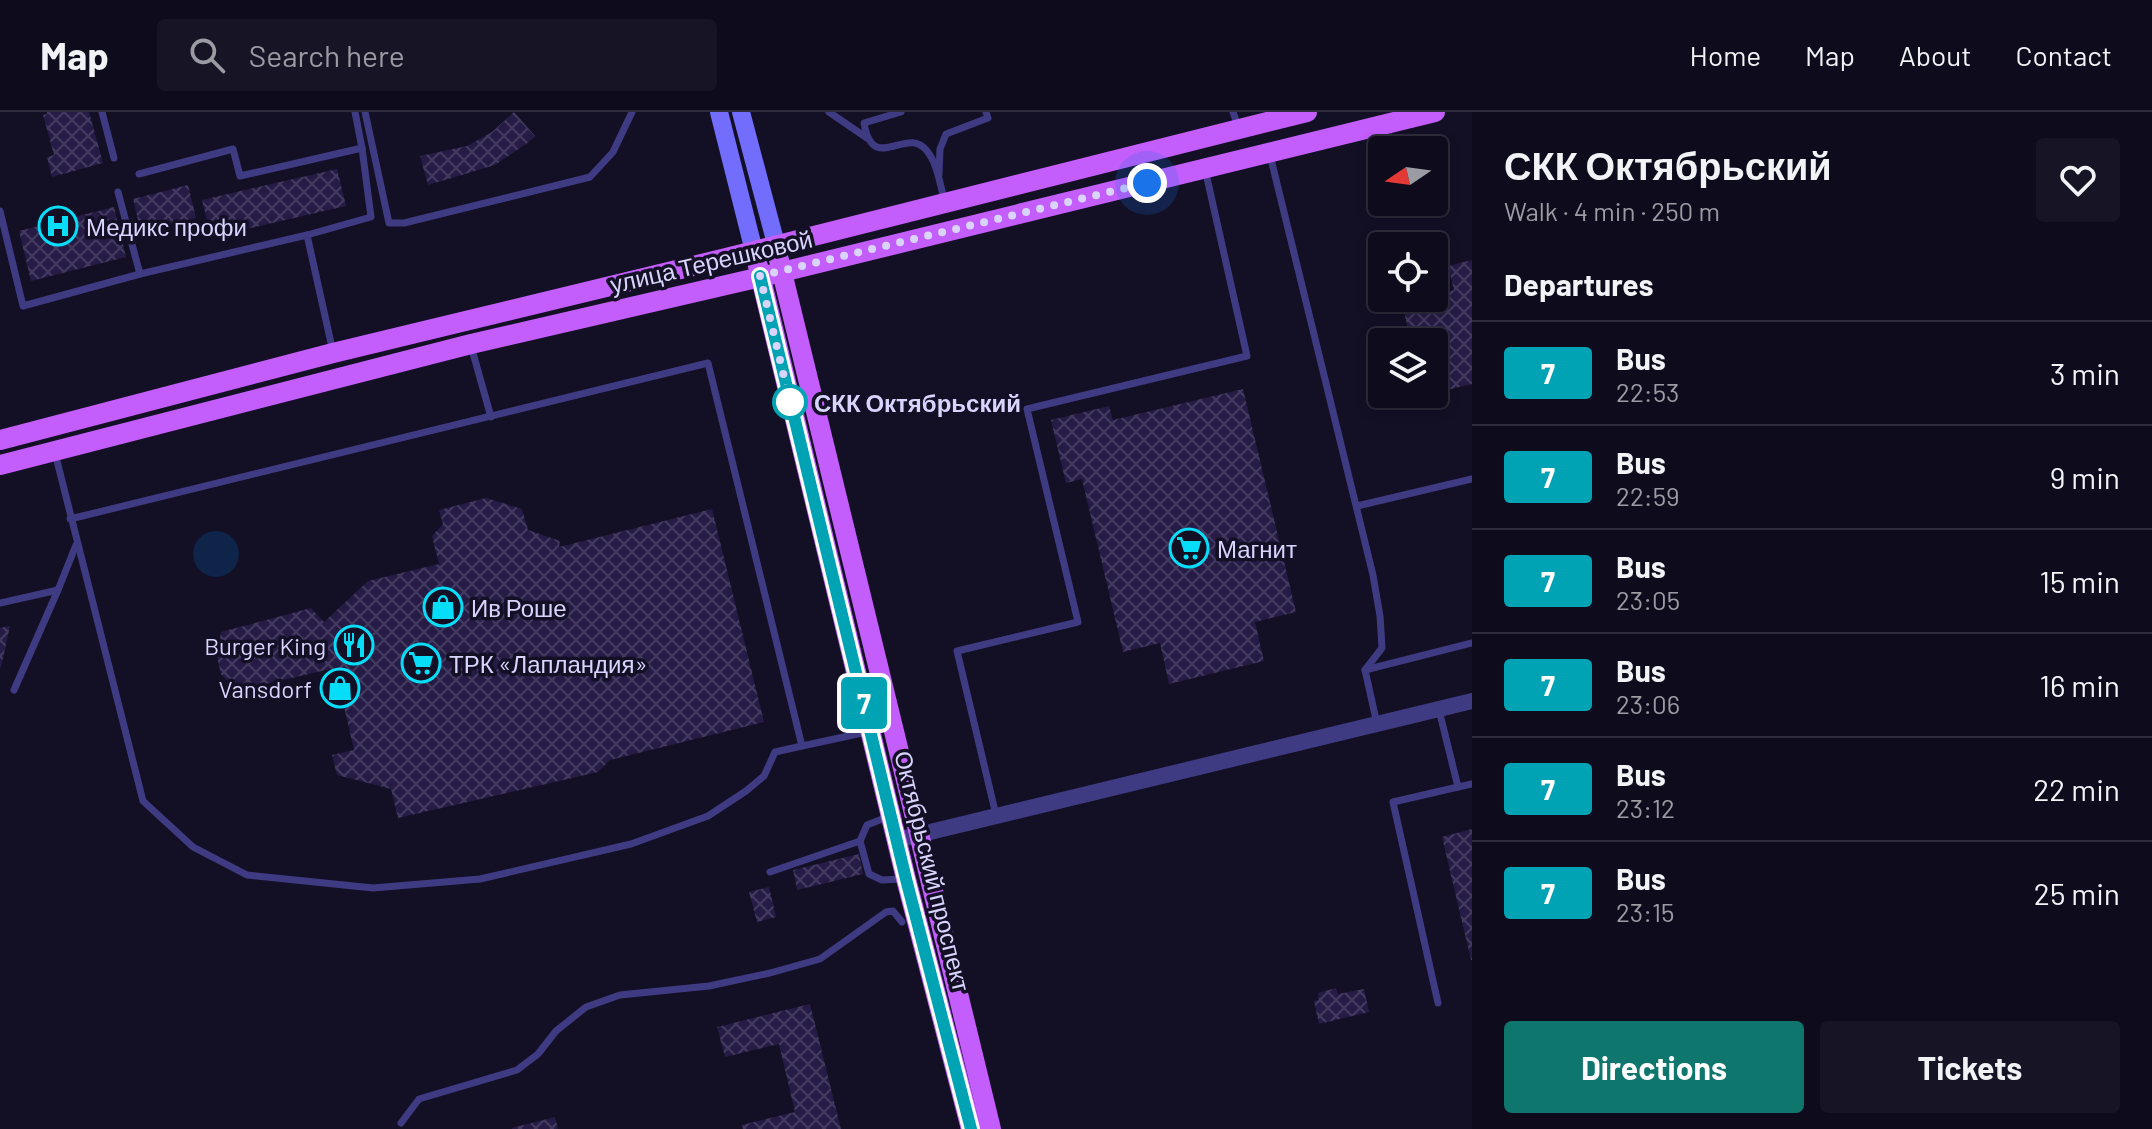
<!DOCTYPE html>
<meta charset="utf-8">
<style>
:root{--surface:#0e0b1c;--page:#171425;--text:#f1f3f6;--muted:#9b9ba3;--line:#2e2b3b;--accent:#0f766e}
body{margin:0;font-family:Barlow,sans-serif;background:var(--page);color:var(--text);height:100vh;display:flex;flex-direction:column;font-size:30px;white-space:nowrap}
*{box-sizing:border-box;margin:0}
p{font-size:26px;color:var(--muted)}
.icon{flex:none;width:44px;height:44px;fill:none;stroke:currentColor;stroke-width:2;stroke-linecap:round;stroke-linejoin:round}
.map{position:relative;flex:1;overflow:hidden}
.details{display:flex;flex-direction:column;background:var(--surface);width:680px}
.details>*{flex:none}
.badge{padding:0 16px;border-radius:6px;font-size:28px;line-height:52px}
.needle{width:52px;rotate:257deg}
.tools{position:absolute;left:1368px;top:24px;display:grid;gap:16px}
.tools a{display:grid;place-items:center;width:80px;height:80px;border-radius:8px;background:var(--surface);box-shadow:0 4px 12px #0003,0 0 0 2px var(--line);font-size:40px}
.you{position:absolute;width:40px;height:40px;margin:-20px;border:6px solid #fff;border-radius:50%;background:#1a73e8;box-shadow:0 0 0 12px #1a73e833}
.map>.badge{position:absolute;translate:-50% -50%;box-shadow:0 0 0 4px #fff}
h2{padding:0 32px;font-size:30px;line-height:72px}
.round{display:grid;place-items:center;flex:none;width:84px;height:84px;border-radius:8px;background:var(--page)}
.summary{display:flex;align-items:center;justify-content:space-between;height:136px;padding:0 32px}
h1{font-size:38px;font-weight:700;line-height:60px}
.button{display:flex;gap:16px;margin-top:auto;padding:16px 32px}
.button a{flex:1;height:92px;border-radius:8px;background:var(--accent);color:#fff;font-size:32px;font-weight:700;line-height:92px;text-align:center}
.button a+a{background:var(--page);color:var(--text)}
ul{padding:0;list-style:none}
li{display:flex;align-items:center;gap:24px;height:104px;padding:0 32px;border-top:2px solid var(--line)}
li div{flex:1}
li b{display:block;font-size:30px}
li em{font-style:normal}
li .badge{min-width:88px;font-weight:700;text-align:center}
header{display:flex;align-items:center;gap:48px;box-sizing:border-box;height:112px;padding:0 40px;background:var(--surface);border-bottom:2px solid var(--line)}
header strong{font-size:38px}
nav{display:flex;gap:44px;margin-inline-start:auto;font-size:28px}
.search{width:560px;height:72px;background:var(--page);display:flex;align-items:center;gap:20px;box-sizing:border-box;padding:0 28px;border-radius:8px;color:var(--muted);font-size:30px}
main{display:flex;flex:1;min-height:0}
.map>svg:first-child{display:block}
</style>
<header>
<strong>Map</strong>
<div class="search"><svg class="icon" aria-label="search" viewBox="0 0 24 24"><circle cx="10" cy="10" r="6"/><path d="M15 15l6 6"/></svg>Search here</div>
<nav><a>Home</a><a>Map</a><a>About</a><a>Contact</a></nav>
</header>
<main>
<div class="map">
<svg width="1472" height="1017" viewBox="0 0 1472 1017">
<defs>
<pattern id="building-cross-hatch" width="8" height="8" patternUnits="userSpaceOnUse" patternTransform="scale(2)"><rect width="8" height="8" fill="#251b45"/><path d="M0 0l8 8M0 8l8-8" fill="none" stroke="#443b61"/></pattern>
</defs>
<rect width="100%" height="100%" fill="#130f25"/>
<circle fill="#0f2449" cx="216" cy="442" r="23"/>
<g fill="url(#building-cross-hatch)">
<polygon points="47,0 89,0 103,51 52,65 47,45 54,43 43,3 47,2"/>
<polygon points="514,0 535,24 526,32 495,53 428,73 420,44 467,34 492,20"/>
<polygon points="337,57 346,94 211,125 202,88"/>
<polygon points="188,73 196,106 141,120 133,87"/>
<polygon points="114,95 126,145 31,169 19,119"/>
<polygon points="1472,148 1472,272 1434,281 1434,230 1411,230 1402,191 1422,186 1434,186 1434,183 1454,178 1448,154"/>
<polygon points="1243,277 1296,500 1255,510 1264,549 1169,572 1160,531 1123,540 1082,367 1066,371 1051,308 1109,294 1113,308"/>
<polygon points="486,386 522,397 528,418 560,429 559,435 712,397 764,610 610,648 598,660 398,706 391,677 337,663 332,643 354,638 335,556 236,579 221,562 217,545 221,520 311,496 324,510 368,469 439,452 432,424 443,412 439,398"/>
<polygon points="10,514 1,555 0,555 0,516"/>
<polygon points="1472,717 1472,848 1471,848 1442,725"/>
<polygon points="859,742 863,762 797,778 793,758"/>
<polygon points="769,775 776,805 757,810 749,780"/>
<polygon points="1336,876 1338,882 1364,877 1369,900 1319,912 1314,889 1319,888 1318,881"/>
<polygon points="810,892 841,1017 743,1017 742,1013 795,1000 779,932 725,945 717,915"/>
<polygon points="555,1005 558,1017 512,1017 512,1016"/>
</g>
<g fill="none" stroke-linecap="round" stroke-linejoin="round">
<g stroke="#3f3b83" stroke-width="7">
<polyline points="102,0 114,46"/>
<polyline points="365,0 389,111 404,111 590,65 613,40 632,0"/>
<polyline points="829,0 867,26"/>
<path d="M901 0 864 11C873 64 907 12 927 39 937 51 940 72 944 87"/>
<polyline points="1233,0 1239,17"/>
<polyline points="1270,43 1373,463 1380,504 1382,536 1365,558"/>
<polyline points="139,62 233,37 240,64 362,36"/>
<polyline points="939,62 940,37 946,22 988,6 986,0"/>
<polyline points="118,80 140,162 307,123 333,240"/>
<polyline points="0,99 23,194 140,162"/>
<polyline points="307,123 371,105 362,36 355,0"/>
<polyline points="471,234 491,305"/>
<polyline points="55,341 143,689 193,735 247,763 373,776 480,767 631,732 708,704 746,679 764,664 775,640 802,634 708,251 70,407"/>
<polyline points="1357,394 1472,367"/>
<polyline points="0,491 58,478 76,433"/>
<polyline points="14,578 58,478"/>
<polyline points="1377,612 1365,558 1472,531"/>
<polyline points="802,634 890,615"/>
<polyline points="1458,675 1472,672"/>
<polyline points="996,703 957,539 1078,510 1027,297 1247,244 1205,57"/>
<polyline points="890,704 867,713 860,729 869,762 882,768 903,767"/>
<polyline points="770,760 860,729"/>
<polyline points="1438,891 1393,690 1458,675 1439,598"/>
<polyline points="401,1011 419,987 517,958 538,942 556,919 586,895 620,883 709,874 770,861 820,847 886,800 893,799 902,810"/>
</g>
<polyline stroke="#3f3b83" stroke-width="16" points="897,728 1472,589"/>
<g stroke="#726dfc" stroke-width="18">
<polyline points="719,0 754,139"/>
<polyline points="741,0 776,132"/>
</g>
<g stroke="#c35dfc" stroke-width="20">
<polyline points="779,148 991,1017"/>
<polyline points="758,154 906,767 971,1017"/>
<polyline points="0,328 333,241 722,147 1307,0"/>
<polyline points="0,353 471,232 782,160 1435,0"/>
</g>
</g>
<g fill="none" stroke-linecap="round" stroke-linejoin="round">
<defs>
<polyline id="line" points="760,164 906,767 971,1017"/>
</defs>
<use href="#line" stroke="#fff" stroke-width="18"/>
<use href="#line" stroke="#00a3b4" stroke-width="12"/>
<polyline stroke="#d9d4fe" stroke-width="8" stroke-dasharray="0 14.4" points="790,290 760,164 1147,71"/>
</g>
<defs>
<symbol id="hospital-ring" viewBox="-11 -11 22 22"><circle r="9.5" fill="#130f25" stroke="#05ddf9" stroke-width="1.5"/><path d="M-5-5h3v3.5h4V-5h3V5h-3V1.5h-4V5h-3Z" fill="#05ddf9"/></symbol>
<symbol id="supermarket-ring" viewBox="-11 -11 22 22"><circle r="9.5" fill="#130f25" stroke="#05ddf9" stroke-width="1.5"/><path d="M-6-5.5h2.5l.6 2H6L4.5 2H-2.5L-4.4-4H-6ZM-1.5 3.2a1.3 1.3 0 1 0 .1 0ZM3 3.2a1.3 1.3 0 1 0 .1 0Z" fill="#05ddf9"/></symbol>
<symbol id="shop-ring" viewBox="-11 -11 22 22"><circle r="9.5" fill="#130f25" stroke="#05ddf9" stroke-width="1.5"/><path d="M-5-2.5h2.3a2.7 3.5 0 0 1 5.4 0H5L5.5 6h-11ZM-1.5-2.5h3a1.5 2.3 0 0 0-3 0Z" fill="#05ddf9"/></symbol>
<symbol id="restaurant-ring" viewBox="-11 -11 22 22"><circle r="9.5" fill="#130f25" stroke="#05ddf9" stroke-width="1.5"/><path d="M-5-6h1v4h1v-4h1v4h1v-4h1v5L-1.5 .5V6h-2V.5L-5-1ZM5-6V6H3V1.5H1.5Q1.5-4 5-6Z" fill="#05ddf9"/></symbol>
</defs>
<g fill-rule="evenodd">
<use href="#hospital-ring" x="36" y="92" width="44" height="44"/>
<use href="#supermarket-ring" x="1167" y="414" width="44" height="44"/>
<use href="#shop-ring" x="421" y="473" width="44" height="44"/>
<use href="#restaurant-ring" x="332" y="511" width="44" height="44"/>
<use href="#supermarket-ring" x="399" y="529" width="44" height="44"/>
<use href="#shop-ring" x="318" y="554" width="44" height="44"/>
</g>
<circle fill="#fff" stroke="#00a3b4" stroke-width="4" cx="790" cy="290" r="16"/>
<g text-anchor="middle" dominant-baseline="central" stroke-width="7" stroke-linejoin="round" paint-order="stroke">
<g font-size="24" fill="#d9d4fe" stroke="#130f25" text-anchor="start">
<text x="86" y="114">Медикс профи</text>
<text x="1217" y="436">Магнит</text>
<text x="471" y="495">Ив Роше</text>
<text x="326" y="533" text-anchor="end">Burger King</text>
<text x="449" y="551">ТРК «Лапландия»</text>
<text x="312" y="576" text-anchor="end">Vansdorf</text>
</g>
<g font-size="24" fill="#d9d4fe" stroke="#130f25">
<text transform="translate(711 149) rotate(-13)">улица Терешковой</text>
<text transform="translate(933 759) rotate(76)">Октябрьский проспект</text>
</g>
<g font-size="24" font-weight="bold" fill="#d9d4fe" stroke="#130f25" text-anchor="start">
<text x="814" y="290">СКК Октябрьский</text>
</g>
</g>
</svg>
<div class="tools">
<a><svg class="needle" viewBox="-14 -14 28 28"><path d="M0-13l5 13h-10z" fill="#e53935"/><path d="M0 13l5-13h-10z" fill="#9b9ba3"/></svg></a>
<a><svg class="icon" aria-label="locate" viewBox="0 0 24 24"><circle cx="12" cy="12" r="6"/><path d="M12 2v4M12 18v4M2 12h4M18 12h4"/></svg></a>
<a><svg class="icon" aria-label="layers" viewBox="0 0 24 24"><path d="M12 4l9 5-9 5-9-5zM3 14l9 5 9-5"/></svg></a>
</div>
<div class="you" style="left:1147px;top:71px"></div>
<b class="badge" style="left:864px;top:591px;background:#00a3b4;color:#fff">7</b>
</div>
<section class="details">
<div class="summary"><div><h1>СКК Октябрьский</h1><p>Walk · 4 min · 250 m</p></div><a class="round"><svg class="icon" aria-label="heart" viewBox="0 0 24 24"><path d="M12 20l-8-8c-3-5 5-10 8-4 3-6 11-1 8 4z"/></svg></a></div>
<h2>Departures</h2>
<ul>
<li><span class="badge" style="background:#00a3b4;color:#fff">7</span><div><b>Bus</b><p>22:53</p></div><em>3 min</em></li>
<li><span class="badge" style="background:#00a3b4;color:#fff">7</span><div><b>Bus</b><p>22:59</p></div><em>9 min</em></li>
<li><span class="badge" style="background:#00a3b4;color:#fff">7</span><div><b>Bus</b><p>23:05</p></div><em>15 min</em></li>
<li><span class="badge" style="background:#00a3b4;color:#fff">7</span><div><b>Bus</b><p>23:06</p></div><em>16 min</em></li>
<li><span class="badge" style="background:#00a3b4;color:#fff">7</span><div><b>Bus</b><p>23:12</p></div><em>22 min</em></li>
<li><span class="badge" style="background:#00a3b4;color:#fff">7</span><div><b>Bus</b><p>23:15</p></div><em>25 min</em></li>
</ul>
<div class="button"><a>Directions</a><a>Tickets</a></div>
</section>
</main>
